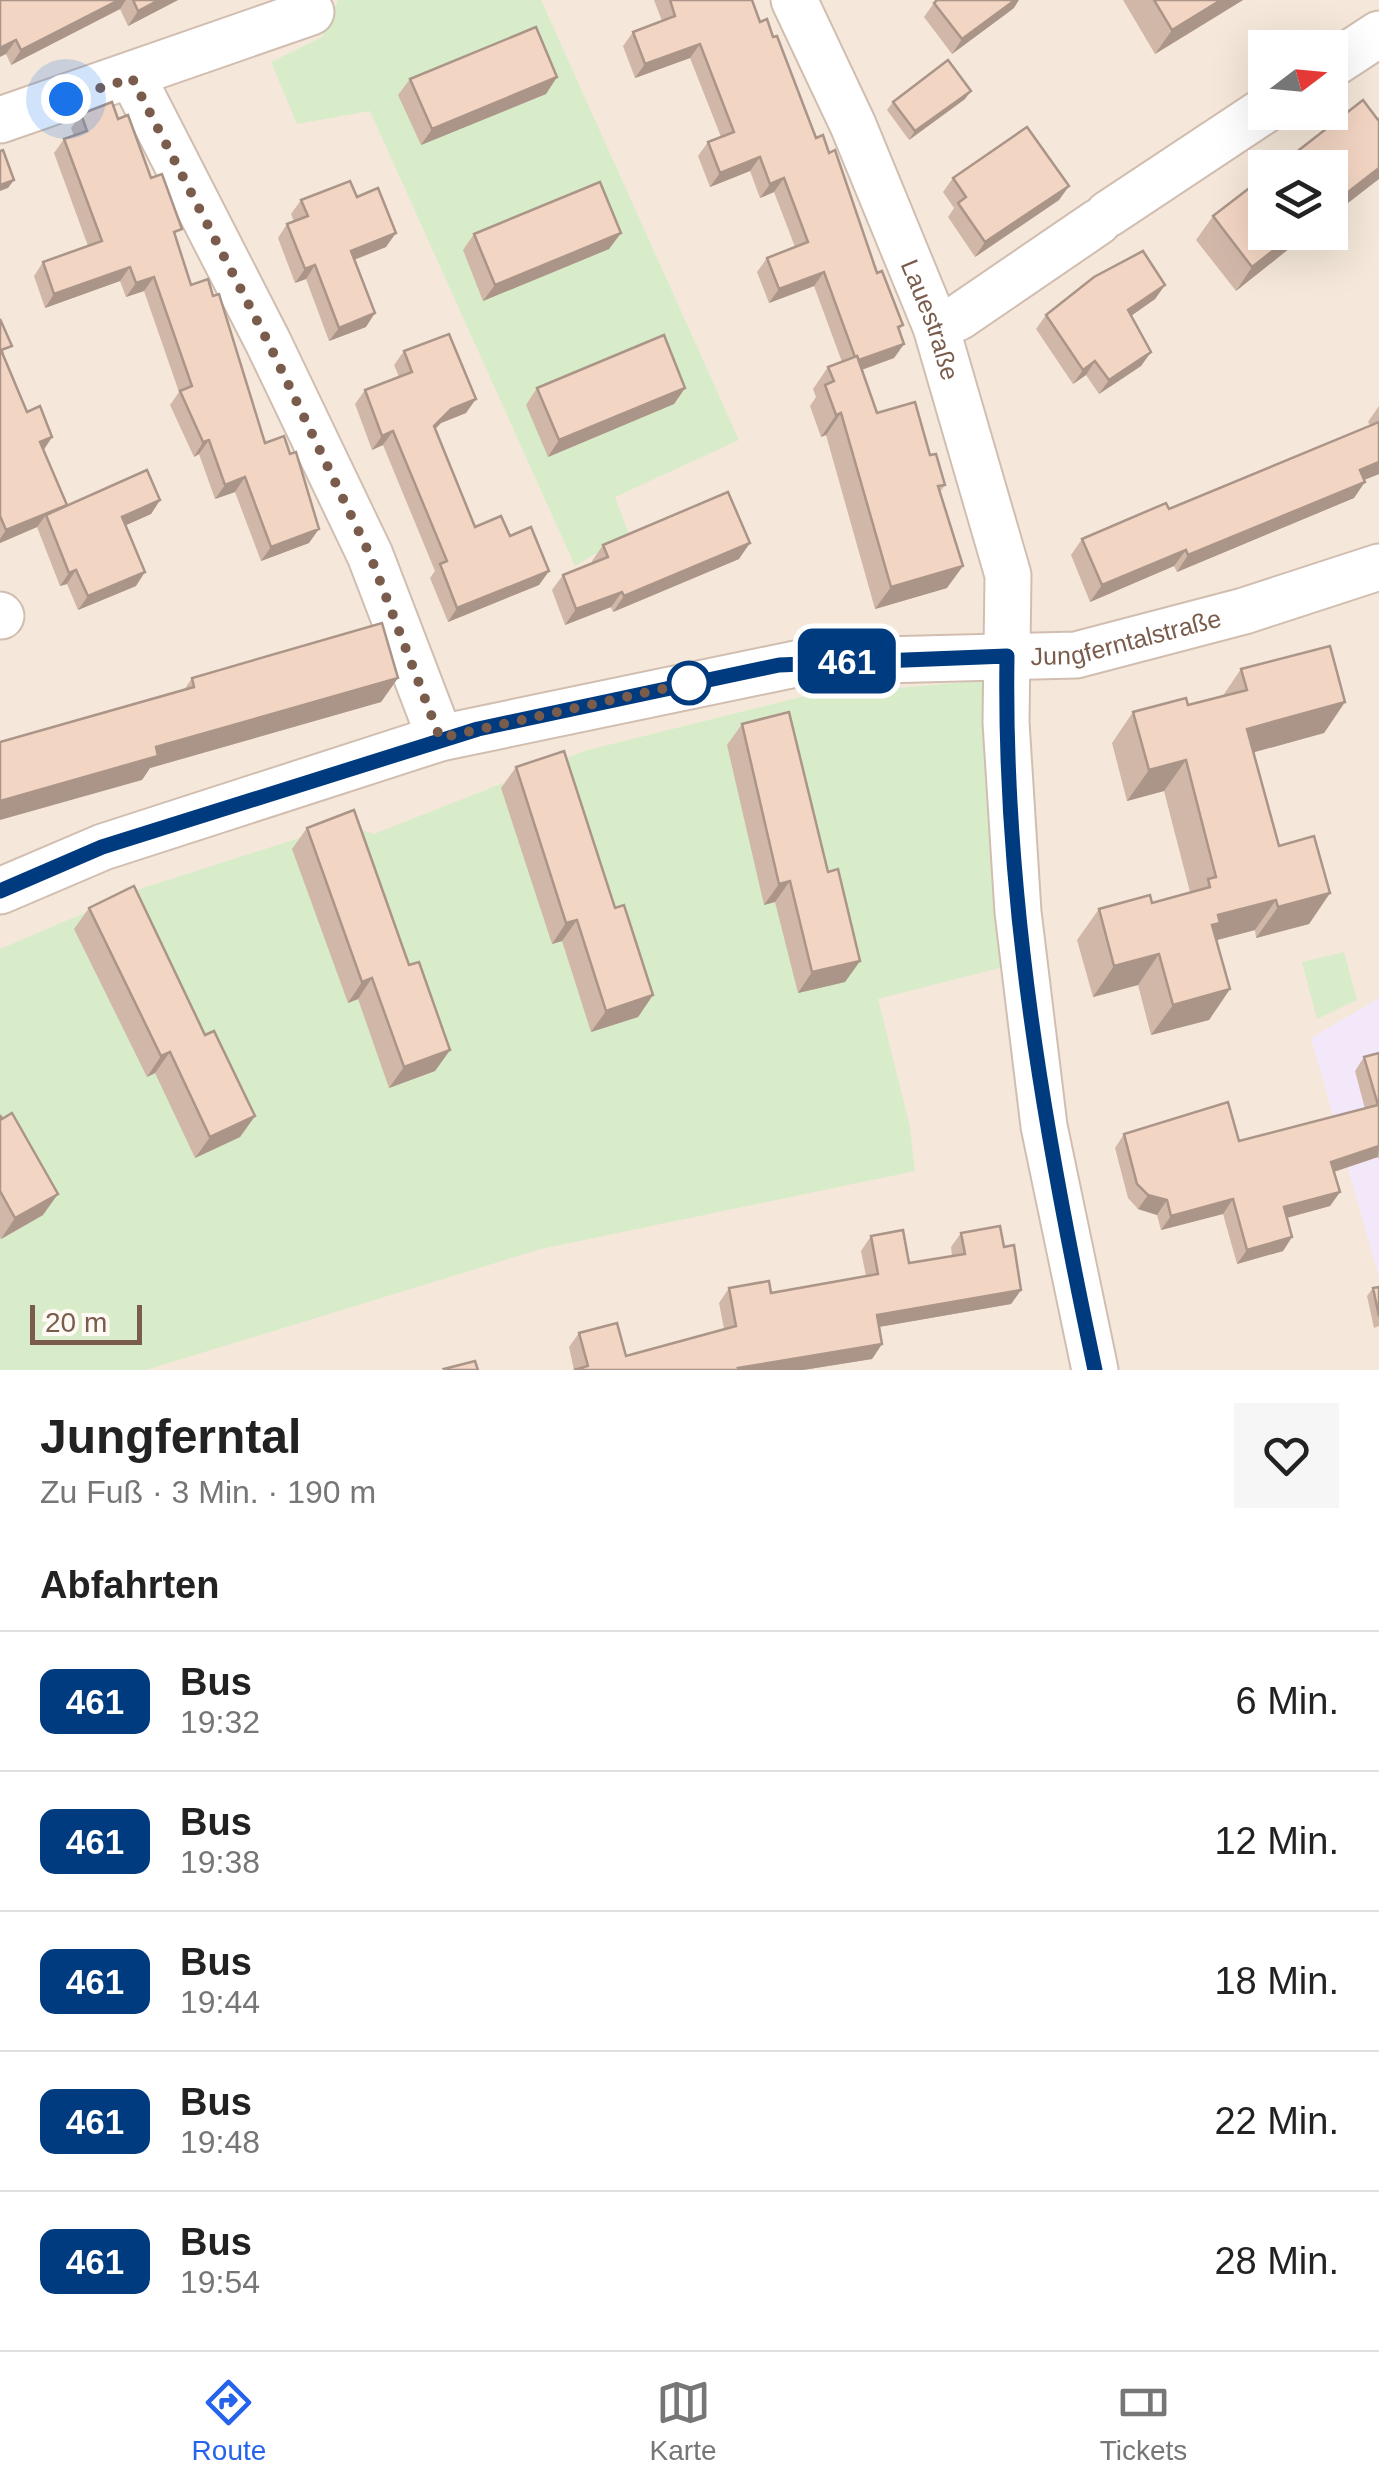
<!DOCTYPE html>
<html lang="de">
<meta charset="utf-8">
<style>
:root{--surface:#fff;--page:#f6f6f6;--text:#222;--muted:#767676;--line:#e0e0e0;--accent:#2563eb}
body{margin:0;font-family:Helvetica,sans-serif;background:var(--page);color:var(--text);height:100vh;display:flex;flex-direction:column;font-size:38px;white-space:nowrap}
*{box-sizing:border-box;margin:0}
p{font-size:32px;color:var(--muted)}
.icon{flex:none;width:55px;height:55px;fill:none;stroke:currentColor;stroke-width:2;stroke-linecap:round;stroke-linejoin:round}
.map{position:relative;height:1370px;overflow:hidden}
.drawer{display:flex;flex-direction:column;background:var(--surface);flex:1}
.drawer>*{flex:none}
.badge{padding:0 20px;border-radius:15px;font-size:35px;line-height:65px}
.needle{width:65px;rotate:74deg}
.buttons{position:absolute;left:1248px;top:30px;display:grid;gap:20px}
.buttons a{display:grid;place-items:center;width:100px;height:100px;border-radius:0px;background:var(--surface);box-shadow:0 10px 40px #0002;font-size:50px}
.scale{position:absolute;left:30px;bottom:25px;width:112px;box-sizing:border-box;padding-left:10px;border:5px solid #7a5c4d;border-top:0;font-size:28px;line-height:35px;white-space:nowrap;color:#7a5c4d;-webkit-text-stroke:8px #fffaf3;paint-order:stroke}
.you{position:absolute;width:50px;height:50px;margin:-25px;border:8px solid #fff;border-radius:50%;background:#1a73e8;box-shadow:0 0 0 15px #1a73e833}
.map>.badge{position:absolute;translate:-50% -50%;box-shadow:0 0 0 5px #fff}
h2{padding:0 40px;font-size:38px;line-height:90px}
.round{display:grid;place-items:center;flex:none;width:105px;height:105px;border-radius:0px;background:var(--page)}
.head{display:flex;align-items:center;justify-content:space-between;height:170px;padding:0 40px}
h1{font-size:48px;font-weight:700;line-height:75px}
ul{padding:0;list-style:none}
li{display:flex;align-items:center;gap:30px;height:140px;padding:0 40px;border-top:2px solid var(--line)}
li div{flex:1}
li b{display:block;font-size:38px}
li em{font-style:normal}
li .badge{min-width:110px;font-weight:700;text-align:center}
.tabs{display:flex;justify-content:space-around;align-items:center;height:140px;border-top:2px solid var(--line);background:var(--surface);font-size:28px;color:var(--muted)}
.tabs a{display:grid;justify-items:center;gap:5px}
.tabs .selected{color:var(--accent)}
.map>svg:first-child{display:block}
</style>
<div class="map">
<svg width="1379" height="1370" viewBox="0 0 1379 1370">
<rect width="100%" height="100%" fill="#fdf6ec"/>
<path fill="#f5e8da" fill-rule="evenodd" d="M0 0H1379V1370H0ZM1265 48H1330V112H1265ZM1265 168H1330V232H1265Z"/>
<polygon fill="#f3e8fa" points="1379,998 1379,1277 1311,1038"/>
<g fill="#d8ecc9">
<polygon points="338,0 541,0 739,440 615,497 629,534 575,566 370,111 297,124 271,62 322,37"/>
<polygon points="991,680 1015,964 878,999 910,1127 915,1171 541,1249 146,1370 0,1370 0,949 143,888 343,824 374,834 584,751 805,696"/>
<polygon points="1344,952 1357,1000 1317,1019 1302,962"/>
</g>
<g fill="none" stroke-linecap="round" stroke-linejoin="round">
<defs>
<g id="minor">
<path id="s1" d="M794 0 853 125 936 327 1008 575 1006 722 1018 912 1044 1126 1095 1370"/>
<polyline points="1330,66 1379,34"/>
<polyline points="133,78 268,342 370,555 440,738"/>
<polyline points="0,120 311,12"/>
<polyline points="1108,214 1265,110"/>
<polyline points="936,327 959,317 1098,222"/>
<polyline points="0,615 1,616"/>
<path id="s2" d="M0 891 103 847 440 738 805 662 1076 655 1244 611 1379 567"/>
</g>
</defs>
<use href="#minor" stroke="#d1beb0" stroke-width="49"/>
<use href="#minor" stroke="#fff" stroke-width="45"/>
</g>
<g fill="#d1b7a8">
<polygon points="0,0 178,0 128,26 120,9 11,65 6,54"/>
<polygon points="654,0 752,0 760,22 773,37 877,273 903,325 899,330 904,344 894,358 862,370 877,413 930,455 945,485 940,492 947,588 875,609 826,435 821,437 810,406 816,397 813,389 828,367 842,362 814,286 769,303 757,272 767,258 795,247 774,192 760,198 750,171 710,187 698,156 708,142 721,137 690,58 635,78 623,46 633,32 662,21"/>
<polygon points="1123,0 1243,0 1155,54"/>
<polygon points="934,3 1014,8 952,54 924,17"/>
<polygon points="557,77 546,94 421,145 398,95 410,79"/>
<polygon points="965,99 909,140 887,110 893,102"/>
<polygon points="81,114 118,119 151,178 176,238 191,285 265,443 309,543 261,561 235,492 215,499 199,454 194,457 170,405 179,392 144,291 126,297 120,281 45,308 34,276 43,262 88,246 54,153 64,139 74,136 71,128"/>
<polygon points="953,178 1069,186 1059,200 975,257 948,217 954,208 943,192"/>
<polygon points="357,197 386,247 354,260 366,327 329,341 306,279 295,283 278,238 287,224 294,222 291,214 301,200"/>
<polygon points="1213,216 1310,232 1236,291 1196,240"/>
<polygon points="621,233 609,249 483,301 463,250 474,234"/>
<polygon points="1165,285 1155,299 1131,316 1151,352 1141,366 1099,394 1086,375 1073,384 1036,329 1046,315"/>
<polygon points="0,319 4,357 27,412 52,437 44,450 66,506 160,500 151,514 126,525 136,586 78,610 67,584 60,586 37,527 0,543"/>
<polygon points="404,351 466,413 441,423 435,429 475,527 510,536 549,571 539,585 448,622 430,578 435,571 383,445 372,450 355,404 365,390 399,377 394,365"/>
<polygon points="537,388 685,388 674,404 548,457 526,405"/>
<polygon points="1379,406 1379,474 1364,480 1354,498 1177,572 1174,566 1090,602 1071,555 1082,539 1169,509 1370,425 1368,422"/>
<polygon points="603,545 739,559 613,612 611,607 565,625 552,590 563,575 593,563 592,561"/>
<polygon points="1241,669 1345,702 1324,733 1254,752 1279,846 1330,893 1309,924 1256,938 1255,930 1217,940 1230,989 1209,1020 1151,1035 1138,985 1093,997 1077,940 1099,909 1152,903 1190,892 1164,791 1127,801 1112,743 1133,712 1188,705 1222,697"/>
<polygon points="192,678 398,678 381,702 150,768 142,780 184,690"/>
<polygon points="742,724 828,872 860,961 845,982 798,993 775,902 764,905 727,745"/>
<polygon points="516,767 615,908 653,995 638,1017 591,1032 562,941 552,944 501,788"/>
<polygon points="307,828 409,965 450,1050 435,1071 389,1088 358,999 348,1003 292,849"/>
<polygon points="89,908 205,1035 255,1116 240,1137 195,1158 155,1073 147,1077 74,929"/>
<polygon points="1379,1053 1379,1160 1378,1157 1334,1172 1340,1192 1330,1206 1287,1218 1292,1237 1283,1251 1237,1264 1223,1214 1161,1230 1157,1215 1138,1209 1128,1198 1115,1148 1124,1134 1239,1141 1365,1109 1355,1071 1364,1057"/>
<polygon points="0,1115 43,1215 1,1239 0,1238"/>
<polygon points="961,1233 1004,1247 1021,1290 1011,1304 879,1327 882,1344 872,1359 803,1370 574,1370 569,1347 579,1333 626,1356 724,1329 719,1303 729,1288 771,1293 866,1276 861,1251 871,1236 909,1263 952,1256 951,1247"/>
<polygon points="1379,1287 1379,1326 1374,1328 1367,1296 1373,1288"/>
</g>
<g fill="#aa9588">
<polygon points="119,0 126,0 120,9 11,65 21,50"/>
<polygon points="159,0 178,0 128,26 138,11"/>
<polygon points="1015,0 1019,0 1014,8 952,54 962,39"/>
<polygon points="1221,0 1243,0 1155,54 1172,30"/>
<polygon points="16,40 6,54 0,57 0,48"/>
<polygon points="700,44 690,58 635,78 645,64"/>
<polygon points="557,77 546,94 421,145 432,129"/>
<polygon points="971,91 965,99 909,140 915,131"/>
<polygon points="760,157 750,171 710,187 720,173"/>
<polygon points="1379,168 1379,179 1330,217 1330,206"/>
<polygon points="784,178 774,192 760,198 770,184"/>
<polygon points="14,180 8,188 0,191 0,185"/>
<polygon points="1069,186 1059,200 975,257 985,242"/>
<polygon points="1297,232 1310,232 1236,291 1252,267"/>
<polygon points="396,233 386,247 341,265 351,251"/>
<polygon points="621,233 609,249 483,301 495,285"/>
<polygon points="315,265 306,279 295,283 305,269"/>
<polygon points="130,267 120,281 45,308 54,294"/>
<polygon points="824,272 814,286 769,303 779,289"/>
<polygon points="154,277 144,291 126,297 136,283"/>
<polygon points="1165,285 1155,299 1118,325 1128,310"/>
<polygon points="375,313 366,327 329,341 339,328"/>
<polygon points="904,344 894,358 847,375 857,361"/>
<polygon points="1151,352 1141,366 1099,394 1109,380"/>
<polygon points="1095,361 1086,375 1073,384 1083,370"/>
<polygon points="685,388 674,404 548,457 559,440"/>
<polygon points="476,399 466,413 441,423 424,440 434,426 451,409"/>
<polygon points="841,413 826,435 821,437 836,415"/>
<polygon points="393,431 383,445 372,450 382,436"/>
<polygon points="52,437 42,452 40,442"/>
<polygon points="209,440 199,454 194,457 203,442"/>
<polygon points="1379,462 1379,474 1349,486 1360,470"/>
<polygon points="245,477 235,492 215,499 225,485"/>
<polygon points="1365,482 1354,498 1177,572 1188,555"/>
<polygon points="160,500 151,514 113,531 122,517"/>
<polygon points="67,505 46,515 37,527 0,543 0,539 6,530"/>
<polygon points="319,529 309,543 261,561 271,547"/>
<polygon points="750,543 739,559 613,612 624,596"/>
<polygon points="1186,550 1174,566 1090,602 1102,585"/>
<polygon points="963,566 947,588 875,609 891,587"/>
<polygon points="76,570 67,584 60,586 69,573"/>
<polygon points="549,571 539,585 448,622 457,608"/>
<polygon points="145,572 136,586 78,610 88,596"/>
<polygon points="622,592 611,607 565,625 576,609"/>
<polygon points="398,678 381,702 150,768 142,780 0,820 0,801 156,747"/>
<polygon points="1345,702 1324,733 1226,760 1247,729"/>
<polygon points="1186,760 1164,791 1127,801 1149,770"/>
<polygon points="790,881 775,902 764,905 779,884"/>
<polygon points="1330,893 1309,924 1256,938 1278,907"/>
<polygon points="1276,900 1255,930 1198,945 1218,915"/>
<polygon points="577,920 562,941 552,944 566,923"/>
<polygon points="1159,954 1138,985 1093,997 1114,966"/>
<polygon points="860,961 845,982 798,993 812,972"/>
<polygon points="372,978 358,999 348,1003 362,982"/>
<polygon points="1230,989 1209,1020 1151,1035 1173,1005"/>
<polygon points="653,995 638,1017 591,1032 606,1011"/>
<polygon points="450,1050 435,1071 389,1088 404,1067"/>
<polygon points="170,1052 155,1073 147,1077 161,1056"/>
<polygon points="255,1116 240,1137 195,1158 210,1137"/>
<polygon points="1379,1146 1378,1157 1321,1176 1331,1162"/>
<polygon points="1340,1192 1330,1206 1275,1221 1284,1207"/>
<polygon points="58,1194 43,1215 1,1239 15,1218"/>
<polygon points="1148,1195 1167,1200 1157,1215 1138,1209"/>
<polygon points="1233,1199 1223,1214 1161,1230 1171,1216"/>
<polygon points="1292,1237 1283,1251 1237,1264 1247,1250"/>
<polygon points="1021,1290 1011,1304 867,1329 877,1315"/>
<polygon points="882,1344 872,1359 803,1370 737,1370 738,1368"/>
</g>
<g fill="#f3d5c3" stroke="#aa9588" stroke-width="2.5">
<polygon points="0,0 119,0 21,50 16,40 0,48"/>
<polygon points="133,0 159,0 138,11"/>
<polygon points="670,0 752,0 760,22 767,19 773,37 777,36 816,138 823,135 829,153 835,150 877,273 882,271 903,325 898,327 904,344 859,360 857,356 855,357 824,272 779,289 767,258 808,242 784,178 770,184 760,157 720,173 708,142 734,132 700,44 645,64 633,32 675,16"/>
<polygon points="937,0 1015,0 962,39 934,3"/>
<polygon points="1154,0 1221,0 1172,30"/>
<polygon points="536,27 557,77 432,129 410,79"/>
<polygon points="948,60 971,91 915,131 893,102"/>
<polygon points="1363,100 1378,120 1379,118 1379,168 1330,206 1330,168 1276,168"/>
<polygon points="112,102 118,119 128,115 151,178 162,174 182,229 174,232 191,285 208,279 213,296 219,294 265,443 284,436 290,454 296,452 319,529 271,547 245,477 225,485 209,440 203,442 180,391 192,386 154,277 136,283 130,267 54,294 43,262 102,241 64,139 87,131 81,114"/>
<polygon points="1027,127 1069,186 985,242 958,203 966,197 953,178"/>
<polygon points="3,150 14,180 0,185 0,151"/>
<polygon points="1265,176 1265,232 1297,232 1252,267 1213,216"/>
<polygon points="350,181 357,197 378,188 396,233 351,251 375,313 339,328 315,265 305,269 287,224 308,216 301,200"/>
<polygon points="600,182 621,233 495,285 474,234"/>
<polygon points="1143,251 1165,285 1128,310 1151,352 1109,380 1095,361 1083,370 1046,315 1094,277"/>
<polygon points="0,319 12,346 1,350 27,412 40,406 52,437 40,442 67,505 6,530 0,516"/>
<polygon points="449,334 476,399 451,409 434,426 475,527 501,516 510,536 531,527 549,571 457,608 440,564 447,561 393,431 382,436 365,390 412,372 404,351"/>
<polygon points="664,335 685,388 559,440 537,388"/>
<polygon points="857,356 877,413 915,402 930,455 936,454 945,485 938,486 963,566 891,587 841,413 836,415 825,385 834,381 828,367"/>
<polygon points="1379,422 1379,462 1360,470 1365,482 1188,555 1186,550 1102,585 1082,539 1166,503 1169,509"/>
<polygon points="147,470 160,500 122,517 145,572 88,596 76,570 69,573 46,515"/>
<polygon points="728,492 750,543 624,596 622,592 576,609 563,575 608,557 603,545"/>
<polygon points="382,623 398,678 156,747 158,756 0,801 0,742 194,687 192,678"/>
<polygon points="1330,646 1345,702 1247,729 1279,846 1314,836 1330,893 1278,907 1276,900 1218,915 1220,923 1212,925 1230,989 1173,1005 1159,954 1114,966 1099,909 1150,895 1152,903 1210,887 1208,879 1216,877 1186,760 1149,770 1133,712 1186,698 1188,705 1247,690 1241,669"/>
<polygon points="789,712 828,872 838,869 860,961 812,972 790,881 779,884 742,724"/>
<polygon points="564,751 615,908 624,905 653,995 606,1011 577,920 566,923 516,767"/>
<polygon points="354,810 409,965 419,962 450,1050 404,1067 372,978 362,982 307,828"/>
<polygon points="134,886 205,1035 214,1031 255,1116 210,1137 170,1052 161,1056 89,908"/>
<polygon points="1379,1053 1379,1146 1331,1162 1340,1192 1284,1207 1292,1237 1247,1250 1233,1199 1171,1216 1167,1200 1148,1195 1137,1184 1124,1134 1228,1102 1239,1141 1378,1105 1364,1057"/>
<polygon points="12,1113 58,1194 15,1218 0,1191 0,1115 2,1119"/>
<polygon points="1000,1226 1004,1247 1014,1245 1021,1290 877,1315 882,1344 738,1368 739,1370 574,1370 588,1366 579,1333 617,1323 626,1356 736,1326 729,1288 769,1281 771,1293 878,1274 871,1236 903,1230 909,1263 965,1254 961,1233"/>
<polygon points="1379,1287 1379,1316 1373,1288"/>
<polygon points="475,1361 478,1370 445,1370 444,1369"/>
</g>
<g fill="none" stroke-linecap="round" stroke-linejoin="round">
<defs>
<path id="line" d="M0 891 102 847 478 729 779 665 1007 656C1003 897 1045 1135 1095 1370"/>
</defs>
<use href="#line" stroke="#fff" stroke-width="22"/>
<use href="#line" stroke="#003b80" stroke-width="15"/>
<polyline stroke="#7a5c4d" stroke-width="10" stroke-dasharray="0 18" points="66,99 132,78 268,342 370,555 440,738 689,683"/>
</g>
<circle fill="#fff" stroke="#003b80" stroke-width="5" cx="689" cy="683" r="20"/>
<g text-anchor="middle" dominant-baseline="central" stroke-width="9" stroke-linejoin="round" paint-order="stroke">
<g font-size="25" fill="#7a5c4d" stroke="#fffaf3">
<text stroke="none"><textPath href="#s1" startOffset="348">Lauestraße</textPath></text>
<text stroke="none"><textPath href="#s2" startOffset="1162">Jungferntalstraße</textPath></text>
</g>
</g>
</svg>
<div class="buttons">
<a><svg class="needle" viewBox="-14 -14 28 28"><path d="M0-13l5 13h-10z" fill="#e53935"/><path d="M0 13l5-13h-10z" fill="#767676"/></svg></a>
<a><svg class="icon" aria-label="layers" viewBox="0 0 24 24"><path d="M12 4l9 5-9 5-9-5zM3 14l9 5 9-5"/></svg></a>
</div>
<div class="scale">20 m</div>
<div class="you" style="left:66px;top:99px"></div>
<b class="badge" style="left:847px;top:661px;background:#003b80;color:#fff">461</b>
</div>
<section class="drawer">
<div class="head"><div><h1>Jungferntal</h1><p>Zu Fuß · 3 Min. · 190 m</p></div><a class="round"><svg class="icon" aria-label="heart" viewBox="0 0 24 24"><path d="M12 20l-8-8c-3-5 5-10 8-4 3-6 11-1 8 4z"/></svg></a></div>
<h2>Abfahrten</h2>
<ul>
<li><span class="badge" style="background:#003b80;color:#fff">461</span><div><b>Bus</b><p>19:32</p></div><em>6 Min.</em></li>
<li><span class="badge" style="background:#003b80;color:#fff">461</span><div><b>Bus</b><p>19:38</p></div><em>12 Min.</em></li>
<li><span class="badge" style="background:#003b80;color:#fff">461</span><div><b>Bus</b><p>19:44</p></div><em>18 Min.</em></li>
<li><span class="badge" style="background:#003b80;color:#fff">461</span><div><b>Bus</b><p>19:48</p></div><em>22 Min.</em></li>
<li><span class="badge" style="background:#003b80;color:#fff">461</span><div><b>Bus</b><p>19:54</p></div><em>28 Min.</em></li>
</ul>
</section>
<nav class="tabs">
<a class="selected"><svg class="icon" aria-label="directions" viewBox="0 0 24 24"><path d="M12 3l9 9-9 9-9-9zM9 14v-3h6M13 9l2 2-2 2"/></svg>Route</a>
<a><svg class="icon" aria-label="map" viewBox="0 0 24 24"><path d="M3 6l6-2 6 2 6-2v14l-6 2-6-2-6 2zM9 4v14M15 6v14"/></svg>Karte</a>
<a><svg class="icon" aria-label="tickets" viewBox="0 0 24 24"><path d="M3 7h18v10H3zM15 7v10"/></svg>Tickets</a>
</nav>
